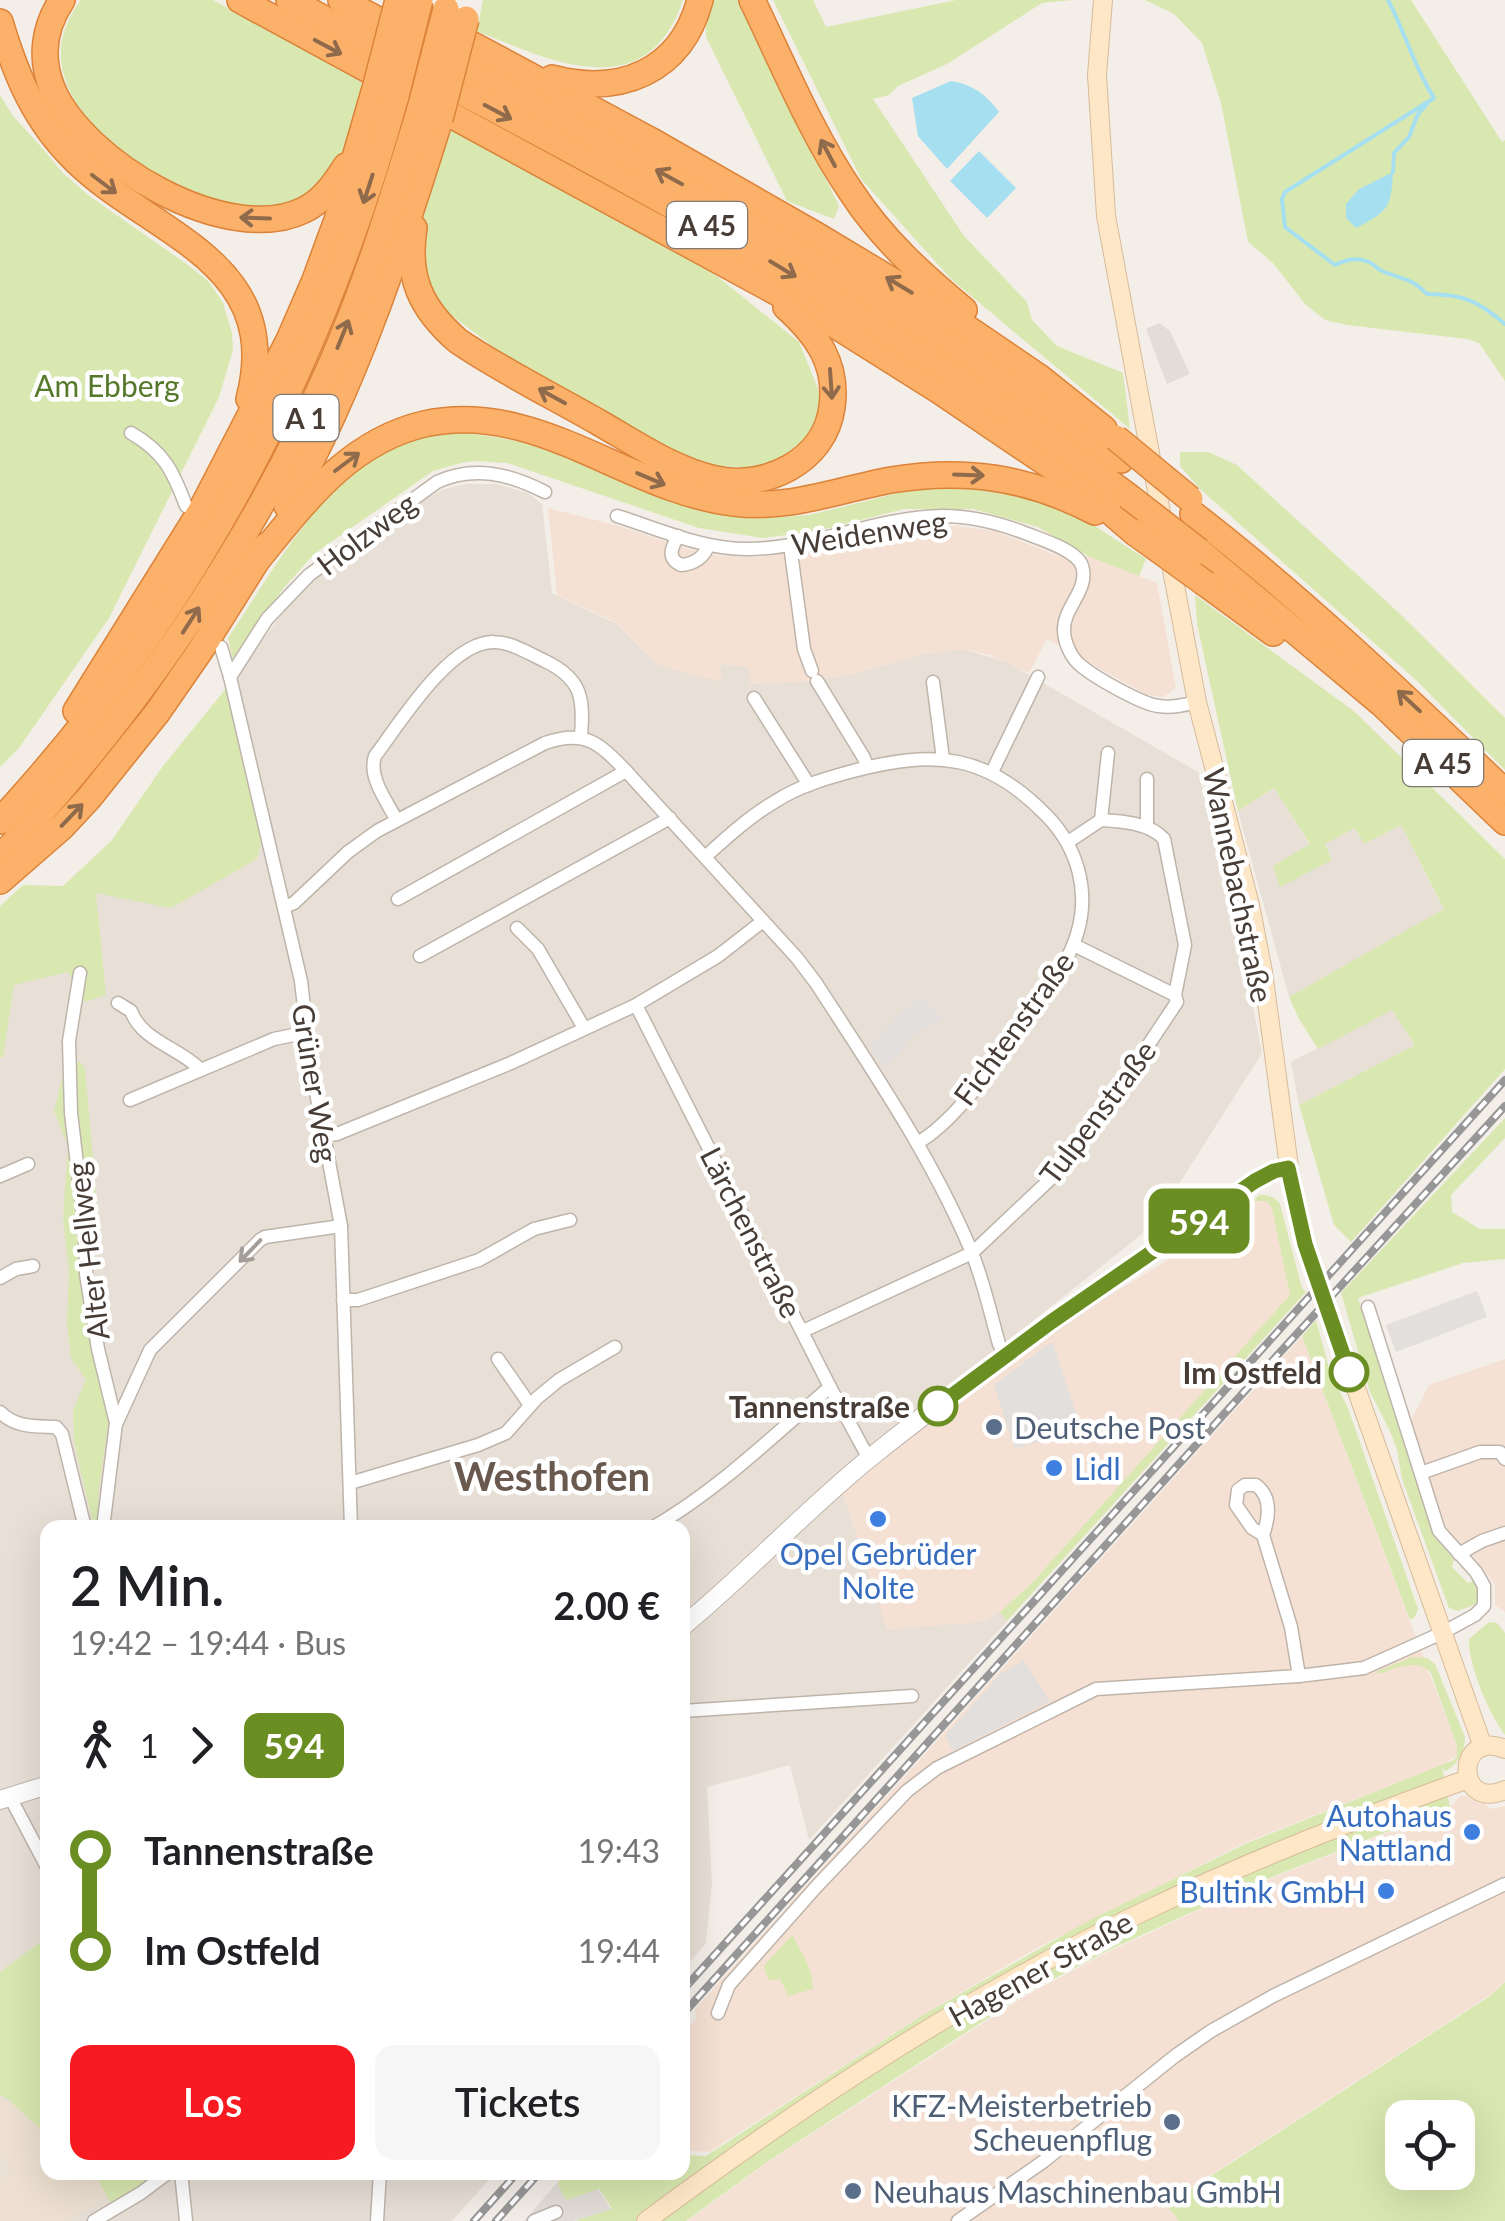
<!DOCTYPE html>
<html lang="de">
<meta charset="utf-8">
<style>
:root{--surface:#fff;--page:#f6f6f6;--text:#202124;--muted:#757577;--accent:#f81a21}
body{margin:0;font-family:Lato,sans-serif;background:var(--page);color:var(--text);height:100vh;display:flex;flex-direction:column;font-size:38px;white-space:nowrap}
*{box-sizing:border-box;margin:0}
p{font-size:32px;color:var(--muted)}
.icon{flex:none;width:55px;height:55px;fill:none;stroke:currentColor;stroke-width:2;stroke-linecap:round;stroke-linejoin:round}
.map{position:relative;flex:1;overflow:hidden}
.panel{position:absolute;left:40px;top:1520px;width:650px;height:660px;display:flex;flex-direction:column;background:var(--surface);border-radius:20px;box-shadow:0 10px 40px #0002}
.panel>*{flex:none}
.badge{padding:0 20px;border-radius:15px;font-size:35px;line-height:65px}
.buttons{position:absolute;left:1385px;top:2100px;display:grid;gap:20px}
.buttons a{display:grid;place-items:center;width:90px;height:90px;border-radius:20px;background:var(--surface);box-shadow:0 10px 40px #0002;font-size:50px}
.map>.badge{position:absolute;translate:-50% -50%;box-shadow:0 0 0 5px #fff}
.legs{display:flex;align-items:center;gap:15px;height:110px;padding:0 30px;font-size:32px}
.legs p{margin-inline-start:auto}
.overview{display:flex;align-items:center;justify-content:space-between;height:170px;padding:0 30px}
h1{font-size:55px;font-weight:600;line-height:75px}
.action{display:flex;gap:20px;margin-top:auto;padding:20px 30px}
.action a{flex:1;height:115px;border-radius:20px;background:var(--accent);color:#fff;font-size:40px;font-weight:600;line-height:115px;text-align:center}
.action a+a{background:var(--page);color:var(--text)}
ul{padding:0 30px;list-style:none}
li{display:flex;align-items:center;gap:35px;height:100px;font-size:38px}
li i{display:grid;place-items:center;width:15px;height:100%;margin:0 12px;background:currentColor}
li i::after{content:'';width:25px;height:25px;margin:-12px;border:8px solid;border-radius:50%;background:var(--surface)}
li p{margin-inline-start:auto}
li:first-child i{background:linear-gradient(#0000 50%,currentColor 0)}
li:last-child i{background:linear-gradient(currentColor 50%,#0000 0)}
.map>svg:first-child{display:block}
</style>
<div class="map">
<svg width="1505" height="2221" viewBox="0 0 1505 2221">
<rect width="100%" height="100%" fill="#f4eee8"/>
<g fill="#e8dfd6">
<polygon points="466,484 496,484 528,493 542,504 552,593 617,624 659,665 721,680 720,664 750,667 751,684 808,681 853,674 924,654 962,649 1007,662 1198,772 1233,908 1262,1053 1153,1225 838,1477 887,1629 982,1621 1000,1612 1007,1621 809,1840 790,1765 707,1787 712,1883 706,1943 683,1970 682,1528 48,1528 48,2172 495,2173 452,2221 0,2221 0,1058 3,1056 13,985 68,972 96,892 228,686 300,590 418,504 441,490"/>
<polygon points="1274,788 1310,845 1332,860 1325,843 1334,839 1355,828 1364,844 1401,825 1444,910 1289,997 1238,811"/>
<polygon points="1392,1009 1415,1045 1299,1105 1291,1062"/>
</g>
<g fill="#f5e1d3">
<polygon points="548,508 619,526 689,549 722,556 758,557 818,550 917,528 956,526 995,531 1068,560 1089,556 1157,583 1176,688 1163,697 1147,695 1047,639 1029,673 990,655 962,649 924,654 853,674 808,681 750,684 749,667 721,664 721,681 695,676 659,665 617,623 557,595"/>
<polygon points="1253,1201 1267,1201 1272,1209 1291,1295 1032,1583 1000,1612 982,1621 973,1623 887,1629 843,1493 924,1428 1084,1311 1173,1257"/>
<polygon points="1302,1336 1457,1746 1457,1756 1442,1765 1244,1843 1035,1949 923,2015 709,2152 683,2150 683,2034 696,2019 695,2009"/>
<polygon points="1505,1359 1505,1612 1495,1605 1495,1585 1477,1561 1448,1532 1410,1422 1429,1385"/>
<polygon points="1460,1796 1468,1796 1485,1804 1490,1809 1505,1806 1505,1981 1490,1995 1166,2204 1179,2221 687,2221 768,2162 1025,1996 1110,1951 1254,1885 1450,1808"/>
</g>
<g fill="#e3ddd9">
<polygon points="1159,323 1170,331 1190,374 1167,384 1146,329"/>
<polygon points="557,2183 566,2200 598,2189 611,2210 574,2221 524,2221"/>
</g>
<polygon fill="#ede0d2" points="0,2098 32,2110 47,2124 48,2172 102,2173 115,2191 68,2221 0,2221 0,2180 10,2169 0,2157"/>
<g fill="#d9e8b1" fill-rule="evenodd">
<path d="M81 0H213L366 80C354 125 347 162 309 194 303 198 295 200 288 202 279 205 268 210 259 210 249 210 238 205 229 203 217 200 204 198 192 193 123 163 16 84 81 0Z"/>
<path d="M483 0H683C647 107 552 62 477 31Z"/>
<polygon points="706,0 738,0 839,206 834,219 787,201 706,37"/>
<polygon points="773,0 813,0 826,27 956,0 1073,0 1042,3 947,64 898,86 889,95 873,99 964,236 1027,302 1032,320 1057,346 1123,373 1130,429 951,279 861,179"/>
<polygon points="1145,0 1411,0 1502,142 1505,140 1505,381 1479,343 1467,339 1347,325 1325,320 1305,304 1273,263 1248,242 1221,103 1202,43 1174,14"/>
<polygon points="0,95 13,116 43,149 63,173 88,195 188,265 209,282 223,303 232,333 233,350 219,397 109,618 19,748 0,767"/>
<polygon points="453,124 688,253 799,342 821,396 821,415 790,459 755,468 720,466 705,463 675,451 504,355 442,308 427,286 420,234 424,209"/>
<path d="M461 432 530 443 665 499 702 511 755 519 809 515 911 490 941 486H973L1025 494 1076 514 1146 559 1139 576 1088 556 1038 527 973 509H904L817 531 763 538 699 528 507 463 475 461 461 463 433 471 314 554 283 589 233 660 228 638C278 564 329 462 423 438 435 435 448 434 461 432Z"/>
<polygon points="1180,452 1208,452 1237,465 1398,612 1505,718 1505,770 1416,680 1200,489 1180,466"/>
<polygon points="1195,595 1355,712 1505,859 1505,1069 1351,1242 1334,1225 1299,1105 1415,1045 1392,1010 1318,1049 1299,1019 1289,997 1444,909 1401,825 1364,844 1355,828 1325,844 1332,860 1280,887 1273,866 1310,844 1274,788 1238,811 1197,624"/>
<polygon points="228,686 262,840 257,859 171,908 96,893 106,995 85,1002 68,972 14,985 3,1057 0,1058 0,906 23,885 63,886 112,840 163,766"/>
<polygon points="79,1061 85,1068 99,1227 80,1259 110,1412 99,1488 97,1527 94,1527 74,1442 73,1410 86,1380 71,1358 67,1324 69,1272 63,1218 68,1146 54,1111 61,1082"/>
<path d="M1505 1118V1138L1451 1195 1452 1212 1480 1229H1505V1259L1463 1263 1358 1298 1436 1535 1454 1560 1452 1567 1468 1583 1473 1581C1478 1588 1479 1596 1476 1604L1458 1611 1449 1608 1402 1479 1397 1449 1389 1429 1370 1392 1341 1293Z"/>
<path d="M1259 1195C1269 1195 1274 1196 1280 1204L1302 1288 1306 1292 1007 1621 1000 1612 1032 1583 1290 1295 1272 1209 1267 1201H1253Z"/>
<polygon points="1316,1320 1330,1372 1348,1408 1418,1609 1415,1617 1410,1620 1302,1336"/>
<path d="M1489 1622 1497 1623 1505 1633V1735C1489 1714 1468 1665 1469 1639Z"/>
<path d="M1412 1657 1427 1658 1435 1664 1465 1737C1465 1751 1457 1766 1445 1771L1442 1767 1450 1807 1254 1884 1109 1950 1025 1994 767 2162 686 2221H575L612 2209 599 2189 566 2200 557 2183 567 2173 682 2172 683 2155 706 2156 923 2015 1088 1921 1245 1844 1454 1760 1457 1756V1746L1430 1671C1415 1658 1394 1669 1378 1674L1376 1672Z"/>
<path d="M792 1935C802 1953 813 1968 813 1989L788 1996 780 1979 768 1980 764 1966Z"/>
<polygon points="47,1937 47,2135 9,2100 0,2095 0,1972"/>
<path d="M1505 1982V2221H1179L1166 2205 1490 1996ZM1402 2118H1458V2172H1402Z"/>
<polygon points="95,2173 160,2173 114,2210"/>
</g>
<g fill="#e2dfdc">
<polygon points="922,997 943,1019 914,1035 887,1067 875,1056 870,1046 903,1010"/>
<polygon points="1477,1291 1487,1317 1396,1352 1386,1325"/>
<polygon points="1053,1343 1081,1428 1015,1449 994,1385 1047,1345"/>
<polygon points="1024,1660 1050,1701 953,1751 945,1736 1000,1674"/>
</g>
<g fill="#a5dff0">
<path d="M951 81C972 84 987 95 999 112L947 169 918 136 912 98Z"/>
<polygon points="979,151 1016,188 987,218 950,181"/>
<path d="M1393 172C1391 209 1388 211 1356 228L1346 218V204L1359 189Z"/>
</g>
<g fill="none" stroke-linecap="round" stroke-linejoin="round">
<g stroke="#a5dff0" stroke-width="4">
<path d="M1388 0C1405 32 1414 67 1434 98L1285 192 1282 199 1285 227 1335 265C1345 260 1358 257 1369 262 1374 264 1377 269 1382 271 1403 280 1410 277 1427 294 1463 294 1478 301 1505 324"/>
<polyline points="1393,172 1394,153 1409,137 1418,114 1428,103"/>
</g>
<defs>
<g id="minor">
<path d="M131 433C164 452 173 471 186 506"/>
<path d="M617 516C659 529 704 550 749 549 815 548 877 517 943 516 971 516 999 523 1025 533 1040 539 1077 550 1082 566 1090 589 1063 608 1064 630 1064 642 1071 657 1079 664 1092 676 1143 705 1159 706 1172 708 1184 705 1197 702"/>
<path d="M678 536C672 547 666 558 681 565 694 564 705 557 708 545"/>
<polyline points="790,545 804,649 812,671"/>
<polyline points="221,647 230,677 301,981 311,1066 341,1226 351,1528"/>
<path d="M230 677 267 619 309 575 437 482C474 465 510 474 545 492"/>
<polyline points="817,681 864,758 867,767"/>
<polyline points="933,682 943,759"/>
<polyline points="754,698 809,785"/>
<polyline points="992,772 1038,677"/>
<path d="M396 819C386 800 368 777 375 756 400 723 450 641 494 642 511 642 530 654 545 661 582 679 584 698 581 736"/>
<polyline points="1101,820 1108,753"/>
<polyline points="1147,827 1147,779"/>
<path d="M1068 842 1101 820C1121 821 1150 823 1164 839L1185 945 1175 995"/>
<path d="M705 857C727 837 750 816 776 801 799 786 827 778 853 771 935 750 986 753 1047 816 1078 848 1090 892 1077 934 1069 963 1033 1013 1014 1038 991 1069 951 1125 917 1143"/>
<polyline points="398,899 626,771"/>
<path d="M284 907 294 903 348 852 377 831 545 743C585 729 599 743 626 771L797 958 816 983C871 1068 930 1154 970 1248 983 1278 990 1312 999 1344L1006 1356"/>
<polyline points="517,928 538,949 584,1028"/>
<polyline points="420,956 670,818"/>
<polyline points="80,973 69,1041 71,1113 85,1232 86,1274 98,1349 116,1423 103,1528"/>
<path d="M118 1003 131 1011C142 1041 178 1047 200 1069"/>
<polyline points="636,1005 830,1387 869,1459"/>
<polyline points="130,1100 274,1039 308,1032"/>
<polyline points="323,1136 337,1134 511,1063 636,1005 718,956 763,921"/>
<polyline points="0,1176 28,1164"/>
<polyline points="0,1278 16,1269 33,1266"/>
<polyline points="343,1300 358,1300 479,1260 534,1229 570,1220"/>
<polyline points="803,1331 972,1253 1062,1168 1109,1104 1177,1002 1175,995 1074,945"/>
<polyline points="498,1359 530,1405"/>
<path d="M0 1412C16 1428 35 1426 56 1427L62 1434 85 1528"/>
<polyline points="117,1422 150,1350 260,1240 265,1237 341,1226"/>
<polyline points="1421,1473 1480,1452 1500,1452 1505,1459"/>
<polyline points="350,1483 478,1445 506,1433 537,1398 559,1380 615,1347"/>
<path d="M652 1528C718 1490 773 1436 830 1387"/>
<polyline points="1459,1554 1482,1541 1505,1533"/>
<polyline points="1299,1676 1364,1668 1442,1633 1475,1615 1484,1606 1484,1586 1476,1572 1439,1531 1368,1307"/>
<polyline points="682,1711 912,1696"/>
<polyline points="10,1797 48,1869"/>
<path d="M718 2013 729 1985 817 1886 907 1791 937 1768 1096 1689 1299 1676 1291 1627 1263 1535 1252 1528 1236 1505 1238 1490 1245 1485H1256C1272 1497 1269 1518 1263 1535"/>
<polyline points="181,2172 186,2221"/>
<polyline points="94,2221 141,2193 169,2172"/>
<polyline points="377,2221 380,2172"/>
<polyline points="534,2221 556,2212"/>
<polyline points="958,2221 1044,2161 1175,2056 1211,2031 1273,1996 1505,1884"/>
</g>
<g id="tertiary">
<path d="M682 1627C749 1572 808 1507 876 1453 997 1356 1128 1272 1255 1181L1273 1171 1289 1167"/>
<polyline points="0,1800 48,1785"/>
</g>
<g id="secondary">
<polyline points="1103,0 1097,75 1106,216 1164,529"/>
<polyline points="1169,554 1197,702 1250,905 1263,972 1289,1167 1305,1244 1483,1747"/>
<path d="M1505 1749C1455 1728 1455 1812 1505 1790"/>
<path d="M646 2221C805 2103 973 1992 1153 1907 1256 1858 1361 1817 1468 1779"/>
</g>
<g id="motorway">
<path d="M62 0C44 27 40 58 52 88 82 162 227 248 304 210 323 201 335 183 346 166"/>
<polyline points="240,0 822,317 938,390 1083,488 1134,532"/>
<path d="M289 0C575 153 868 300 1128 496"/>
<path d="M341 0C493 82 646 162 795 248 907 314 1016 384 1121 460"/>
<path d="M752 0C783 64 812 135 852 193 882 239 922 275 964 310"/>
<polyline points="398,5 650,140 816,235 936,307 1039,377 1104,429"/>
<path d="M0 22C16 75 35 122 76 161 152 235 285 261 249 399"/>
<path d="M552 78C620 96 681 72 700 0"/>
<path d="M414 228C406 277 421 309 458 341 502 371 551 395 598 422 635 443 672 469 715 479 764 490 825 462 832 407 838 364 817 335 786 307"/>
<path d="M287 506C355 385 399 251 440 119"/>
<path d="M1193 514C1303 599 1404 696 1505 792"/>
<polyline points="1199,551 1382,704 1505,822"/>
<path d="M258 559C305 502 348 442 424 424 538 399 627 491 734 503 789 510 837 490 891 480 965 468 1028 477 1095 512"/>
<polyline points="1206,584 1273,633"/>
<polyline points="76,711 200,512 289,340 315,280 337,220 376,85"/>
<path d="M0 821C195 610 320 371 396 96"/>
<path d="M0 858C137 711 252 546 333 360 368 279 394 194 420 109"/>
<polyline points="0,881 62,827 89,798 157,713 200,651 266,546"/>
</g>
</defs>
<use href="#minor" stroke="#bfb4aa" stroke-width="15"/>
<use href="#tertiary" stroke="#bfb4aa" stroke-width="20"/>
<use href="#secondary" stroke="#d6bb9a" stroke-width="20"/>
<use href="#motorway" stroke="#dc8339" stroke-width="28"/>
<use href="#minor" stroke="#fff" stroke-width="12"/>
<use href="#tertiary" stroke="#fff" stroke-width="18"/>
<use href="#secondary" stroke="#fee7c7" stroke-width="18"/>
<use href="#motorway" stroke="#fcb16a" stroke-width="25"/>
<defs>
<g id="rail">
<polyline points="682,1991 1505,1080"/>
<polyline points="682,2015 1252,1383 1505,1106"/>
<polyline points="474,2221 518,2172"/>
<polyline points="496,2221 540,2172"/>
</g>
</defs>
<use href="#rail" stroke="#979797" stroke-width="8"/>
<use href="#rail" stroke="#fff" stroke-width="4" stroke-dasharray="11" stroke-linecap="butt"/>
<defs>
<g id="motorway-bridge">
<polyline points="376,85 398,0"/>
<polyline points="396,96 420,0"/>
<polyline points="420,109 446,9"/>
<polyline points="440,119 466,19"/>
<polyline points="1116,438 1190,499"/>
<polyline points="1128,496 1199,551"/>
<polyline points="1134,532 1206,584"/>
</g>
</defs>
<use href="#motorway-bridge" stroke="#dc8339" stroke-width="28" stroke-linecap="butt"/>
<use href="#motorway-bridge" stroke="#fcb16a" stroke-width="25"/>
</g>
<defs><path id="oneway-shaft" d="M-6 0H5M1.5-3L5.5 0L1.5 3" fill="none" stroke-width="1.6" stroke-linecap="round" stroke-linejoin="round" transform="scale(2.5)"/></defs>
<g stroke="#8f6b4b">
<use href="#oneway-shaft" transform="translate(328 47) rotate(28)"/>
<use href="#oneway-shaft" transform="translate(498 112) rotate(28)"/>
<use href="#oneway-shaft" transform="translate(828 153) rotate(-118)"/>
<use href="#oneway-shaft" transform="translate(669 177) rotate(-151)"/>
<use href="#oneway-shaft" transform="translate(104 184) rotate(37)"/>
<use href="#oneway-shaft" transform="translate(368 189) rotate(108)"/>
<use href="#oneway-shaft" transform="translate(255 218) rotate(-178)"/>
<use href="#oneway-shaft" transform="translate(783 269) rotate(31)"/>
<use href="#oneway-shaft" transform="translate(899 285) rotate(-149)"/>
<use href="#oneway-shaft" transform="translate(343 334) rotate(-68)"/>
<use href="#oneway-shaft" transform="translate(831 384) rotate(86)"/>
<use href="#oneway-shaft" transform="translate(552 396) rotate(-151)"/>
<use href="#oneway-shaft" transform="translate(347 462) rotate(-37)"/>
<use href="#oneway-shaft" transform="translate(969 475) rotate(2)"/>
<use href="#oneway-shaft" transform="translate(651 479) rotate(23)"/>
<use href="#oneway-shaft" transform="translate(191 620) rotate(-57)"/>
<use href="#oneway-shaft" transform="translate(1409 701) rotate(-137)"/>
<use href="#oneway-shaft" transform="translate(72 815) rotate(-46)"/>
</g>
<use stroke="#a39e9a" href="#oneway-shaft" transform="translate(250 1251) rotate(134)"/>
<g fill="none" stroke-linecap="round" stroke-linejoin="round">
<defs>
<polyline id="line-1" points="938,1406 1051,1322 1255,1181 1274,1171 1288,1168 1305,1244 1349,1372"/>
</defs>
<use href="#line-1" stroke="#fff" stroke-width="22"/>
<use href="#line-1" stroke="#6b8e23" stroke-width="15"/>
</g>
<g fill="#fff" stroke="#6b8e23" stroke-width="5">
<circle cx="1349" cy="1372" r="18"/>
<circle cx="938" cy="1406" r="18"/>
</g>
<g fill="#5c6f8a" stroke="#fff" stroke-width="4">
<circle cx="994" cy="1427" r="10"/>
<circle cx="1172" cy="2122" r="10"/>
<circle cx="853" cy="2191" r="10"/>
</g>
<g fill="#3f7fe0" stroke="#fff" stroke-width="4">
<circle cx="1054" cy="1468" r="10"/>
<circle cx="878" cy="1519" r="10"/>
<circle cx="1472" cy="1832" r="10"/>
<circle cx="1386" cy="1891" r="10"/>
</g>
<g text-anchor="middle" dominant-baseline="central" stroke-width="9" stroke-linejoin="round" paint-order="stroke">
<g fill="#fff" stroke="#7e7772" stroke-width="2.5">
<rect x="667" y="202" width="80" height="46" rx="8"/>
<rect x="273.5" y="395" width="65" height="46" rx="8"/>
<rect x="1403" y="740" width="80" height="46" rx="8"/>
</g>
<g font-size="28" font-weight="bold" fill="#473d36">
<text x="707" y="225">A 45</text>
<text x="306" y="418">A 1</text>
<text x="1443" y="763">A 45</text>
</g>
<g font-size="30" fill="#56782a" stroke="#fff">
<text x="107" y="385">Am Ebberg</text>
</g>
<g font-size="30" fill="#473d36" stroke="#fff">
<text transform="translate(869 532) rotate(-9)">Weidenweg</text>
<text transform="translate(366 533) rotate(-37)">Holzweg</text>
<text transform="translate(1239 885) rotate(78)">Wannebachstraße</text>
<text transform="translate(1013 1028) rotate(-54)">Fichtenstraße</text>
<text transform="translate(316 1083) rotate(81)">Grüner Weg</text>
<text transform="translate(1097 1112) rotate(-53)">Tulpenstraße</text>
<text transform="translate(752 1232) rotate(63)">Lärchenstraße</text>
<text transform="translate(87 1251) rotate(-97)">Alter Hellweg</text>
<text transform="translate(1040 1968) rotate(-29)">Hagener Straße</text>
</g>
<g font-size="30" font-weight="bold" fill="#473d36" stroke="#fff" text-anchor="end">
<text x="1322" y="1372">Im Ostfeld</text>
<text x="910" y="1406">Tannenstraße</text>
</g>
<g font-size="30" fill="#4e5e75" stroke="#fff" text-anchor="start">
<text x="1014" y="1427">Deutsche Post</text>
<text x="1152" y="2105" text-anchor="end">KFZ-Meisterbetrieb<tspan x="1152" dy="34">Scheuenpflug</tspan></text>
<text x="873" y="2191">Neuhaus Maschinenbau GmbH</text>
</g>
<g font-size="30" fill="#366cbe" stroke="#fff" text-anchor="end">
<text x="1074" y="1468" text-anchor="start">Lidl</text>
<text x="878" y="1553" text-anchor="middle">Opel Gebrüder<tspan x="878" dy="34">Nolte</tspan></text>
<text x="1452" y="1815">Autohaus<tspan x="1452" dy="34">Nattland</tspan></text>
<text x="1366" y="1891">Bultink GmbH</text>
</g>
<g font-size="40" font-weight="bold" fill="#6a594e" stroke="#fff">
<text x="552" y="1476">Westhofen</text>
</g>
</g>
</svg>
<div class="buttons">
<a><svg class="icon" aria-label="locate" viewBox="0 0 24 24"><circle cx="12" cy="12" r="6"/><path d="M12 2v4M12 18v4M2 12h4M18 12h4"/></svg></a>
</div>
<b class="badge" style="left:1199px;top:1221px;background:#6b8e23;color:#fff">594</b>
<section class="panel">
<div class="overview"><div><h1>2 Min.</h1><p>19:42 – 19:44 · Bus</p></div><b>2.00 €</b></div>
<div class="legs"><svg class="icon" aria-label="walk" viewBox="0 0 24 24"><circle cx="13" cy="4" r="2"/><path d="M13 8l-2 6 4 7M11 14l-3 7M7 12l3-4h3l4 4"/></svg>1<svg class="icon" aria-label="forward" viewBox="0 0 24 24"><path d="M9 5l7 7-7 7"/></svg><b class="badge" style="background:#6b8e23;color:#fff">594</b></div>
<ul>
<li><i style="color:#6b8e23"></i><b>Tannenstraße</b><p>19:43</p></li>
<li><i style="color:#6b8e23"></i><b>Im Ostfeld</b><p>19:44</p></li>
</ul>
<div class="action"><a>Los</a><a>Tickets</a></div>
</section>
</div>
